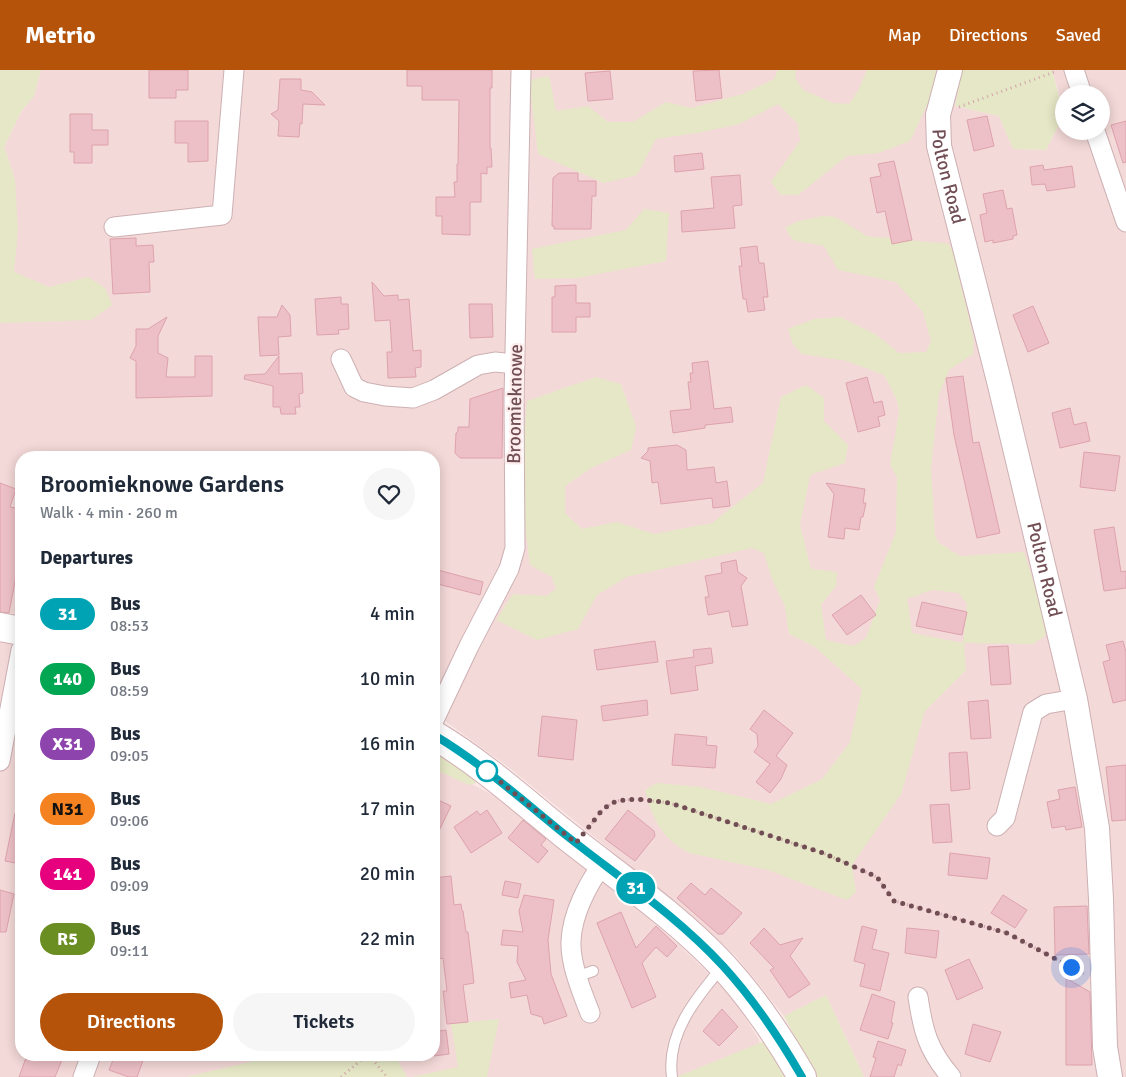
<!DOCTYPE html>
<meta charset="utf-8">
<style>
:root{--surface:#fff;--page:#f6f6f7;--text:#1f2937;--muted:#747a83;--accent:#b45309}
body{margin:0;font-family:Signika,sans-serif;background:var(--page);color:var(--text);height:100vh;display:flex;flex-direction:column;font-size:19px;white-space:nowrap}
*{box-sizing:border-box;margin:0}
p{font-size:16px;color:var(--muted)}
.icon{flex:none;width:28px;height:28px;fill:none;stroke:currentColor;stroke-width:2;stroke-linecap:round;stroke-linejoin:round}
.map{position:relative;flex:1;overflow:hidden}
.sheet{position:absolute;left:15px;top:381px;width:425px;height:610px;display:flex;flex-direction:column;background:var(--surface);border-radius:20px;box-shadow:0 2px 12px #0003}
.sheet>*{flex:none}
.badge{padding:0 10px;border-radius:16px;font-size:18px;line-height:32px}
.fabs{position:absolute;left:1055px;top:15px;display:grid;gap:10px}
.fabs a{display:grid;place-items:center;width:55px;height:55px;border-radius:50%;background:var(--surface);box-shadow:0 2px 12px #0003;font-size:25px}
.you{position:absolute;width:25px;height:25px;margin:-12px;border:4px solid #fff;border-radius:50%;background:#1a73e8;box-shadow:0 0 0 8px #1a73e833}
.map>.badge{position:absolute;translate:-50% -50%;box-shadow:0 0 0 2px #fff}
h2{padding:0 25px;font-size:19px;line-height:45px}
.round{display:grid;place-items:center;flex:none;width:52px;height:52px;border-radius:26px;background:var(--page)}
.summary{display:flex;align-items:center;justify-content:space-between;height:85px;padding:0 25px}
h1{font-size:24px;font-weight:600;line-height:38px}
.primary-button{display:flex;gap:10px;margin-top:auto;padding:10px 25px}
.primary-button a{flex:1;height:58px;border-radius:30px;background:var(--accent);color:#fff;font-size:20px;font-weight:600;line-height:58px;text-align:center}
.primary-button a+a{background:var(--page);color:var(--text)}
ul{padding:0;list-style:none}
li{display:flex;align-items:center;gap:15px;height:65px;padding:0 25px}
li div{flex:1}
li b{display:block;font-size:19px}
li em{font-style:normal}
li .badge{min-width:55px;font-weight:700;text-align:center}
header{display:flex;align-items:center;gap:30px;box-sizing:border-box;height:70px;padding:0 25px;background:var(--accent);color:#fff}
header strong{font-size:24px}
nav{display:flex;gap:28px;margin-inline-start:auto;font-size:18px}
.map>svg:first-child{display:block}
</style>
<header>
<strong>Metrio</strong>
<nav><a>Map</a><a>Directions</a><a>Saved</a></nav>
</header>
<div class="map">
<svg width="1126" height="1007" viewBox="0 0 1126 1007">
<rect width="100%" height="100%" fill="#fae8e6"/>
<g fill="#f3d9d8">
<polygon points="41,0 962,0 955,36 999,46 1013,79 1046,80 1064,45 1064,61 1101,61 1101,24 1064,24 1064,41 1052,0 1126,0 1126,1007 864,1007 826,925 784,946 735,885 671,829 507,696 434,643 434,388 21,388 21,545 0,541 0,114 15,109 4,77 21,42 34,26"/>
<polygon points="0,567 21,572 21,985 434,985 434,694 533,746 681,877 732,926 758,968 771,1007 0,1007"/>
</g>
<g fill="#e5e7c6" fill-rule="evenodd">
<polygon points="0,0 41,0 34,26 21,42 4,77 15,109 18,160 14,202 49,217 88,207 105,218 112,235 91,250 0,253"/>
<polygon points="778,0 796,0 795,8 803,20 833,33 849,34 858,21 867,0 938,0 930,29 910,71 878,83 847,86 798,125 781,125 771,112 800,71 798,54 778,34 739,54 702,62 656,69 637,105 604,113 538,84 529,10 549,6 556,41 588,36 608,52 633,52 666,32 691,38 743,24 774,9"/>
<polygon points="962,0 1052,0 1064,45 1046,80 1013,79 999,46 955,36"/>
<polygon points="644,139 669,143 666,191 577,208 535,209 532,179 626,160"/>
<path d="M823 146 835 147 867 166 949 174 954 185 974 270 973 284 949 300 939 324 931 398 935 466 939 473 960 486 1024 482 1047 553 1045 566 1033 574 964 573 966 600 925 641 901 724 852 795 856 822 847 830 768 800 690 783C662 770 653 749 645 720L657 713 700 717 771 734 822 709 850 672 862 619 815 577 789 564 785 536 772 509 764 483 752 478 627 507 597 525 578 559 537 570 496 550 513 524 546 526 556 519 552 507 530 495 520 417 527 331 596 307 621 314 636 357 631 380 591 398 565 416V443L582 459 617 452 654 464 712 453 763 413 781 327 806 315 824 328V351L848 375 845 393 810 405 800 455 811 499 837 502 836 516 821 535 826 570 854 576 866 568 880 530 874 517 896 462 897 407 890 395 899 343 897 330 884 305 847 291 802 284 793 274 788 259 814 249 840 247 875 264 899 283 926 282 931 271 923 242 896 212 838 200 824 176 793 170 785 158 796 152ZM932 520 959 523 967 534 963 573 912 563 907 529Z"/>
<polygon points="434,678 476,706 476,713 469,715 434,699"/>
<polygon points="826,925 864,1007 816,1007 784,946"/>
<polygon points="499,949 487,1007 412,1007 458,997 451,954"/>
<polygon points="767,970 787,1007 670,1007 679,1006"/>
<polygon points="280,985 395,985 407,1007 186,1007"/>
</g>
<g fill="#edc0c7" stroke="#dea2ac">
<polygon points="149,0 188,0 188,20 176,20 176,28 149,28"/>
<polygon points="407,0 492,0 492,18 490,18 490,78 491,78 492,97 487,97 487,104 481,103 481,132 470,132 470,165 442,164 442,146 436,146 436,127 455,127 454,112 457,112 457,94 458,94 459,30 422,30 422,16 407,16"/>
<polygon points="719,0 722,28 696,31 693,1"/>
<polygon points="610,1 613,29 588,31 585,3"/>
<polygon points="280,9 301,9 301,20 312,22 325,35 303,34 302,54 300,53 299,67 278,66 279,51 271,44 278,40"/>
<polygon points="70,44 92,44 92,60 108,60 108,75 92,75 92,93 74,93 74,82 70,82"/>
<polygon points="987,46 994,76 974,81 967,50"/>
<polygon points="175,51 208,51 208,91 188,92 188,73 175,73"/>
<polygon points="1126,51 1126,92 1123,93 1111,55"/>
<polygon points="702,83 704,99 675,102 674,86"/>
<polygon points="894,91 912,170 892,174 885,141 877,143 870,108 881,106 878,94"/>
<polygon points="1043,95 1044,100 1072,96 1075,117 1047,121 1045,114 1032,115 1030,97"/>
<polygon points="559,103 578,103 578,111 596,111 596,126 592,126 591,159 554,159 554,156 552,156 553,108"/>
<polygon points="740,105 742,135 733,136 735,158 682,162 681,141 714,138 711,107"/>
<polygon points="1003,120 1007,139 1012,138 1017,165 1013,166 1013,169 993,173 993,170 985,172 980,145 987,143 983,124"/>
<polygon points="136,168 136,176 153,175 154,192 149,192 150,222 113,224 110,169"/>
<polygon points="757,176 759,193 764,193 768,227 763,227 765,240 748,242 746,229 743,229 739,196 742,196 740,178"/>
<polygon points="372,212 384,226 398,225 398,230 409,229 413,281 421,280 421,297 415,298 416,307 388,308 387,282 392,282 390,250 375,251"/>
<polygon points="576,215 576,233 590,233 590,247 576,247 576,262 552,262 552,227 555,227 555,216"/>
<polygon points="341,227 341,234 348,234 349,259 338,260 339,264 317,265 315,229"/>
<polygon points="469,234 492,234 493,267 470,268"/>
<polygon points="282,235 290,245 291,266 278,267 279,285 260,286 258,247 277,247"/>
<polygon points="1033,236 1049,273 1028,282 1013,245"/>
<polygon points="167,247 158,266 158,283 168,288 166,307 195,307 195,286 212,286 212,326 136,328 136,291 130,288 136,276 136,259 148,259"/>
<polygon points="279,286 279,304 302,303 303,323 299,324 300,337 295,337 296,344 281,344 280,337 273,337 273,316 244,309 245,305 265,304"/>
<polygon points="708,291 714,339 731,337 733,352 705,355 705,358 673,363 670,341 691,339 688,312 691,312 690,303 693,303 692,293"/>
<polygon points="963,306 973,373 979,372 1000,463 977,468 954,365 946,308"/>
<polygon points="867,307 874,333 882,331 885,345 878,347 880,356 858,362 846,313"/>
<polygon points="503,318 502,388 460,388 455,383 456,363 458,361 458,357 469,357 470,329"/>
<polygon points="1070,338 1074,355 1086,352 1090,371 1060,378 1052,343"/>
<polygon points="677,375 686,380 687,400 714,397 716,413 727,411 730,436 713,438 712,428 661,434 658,412 652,413 650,391 641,388 648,381 648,378"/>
<polygon points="1084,382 1120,386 1115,421 1080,417"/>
<polygon points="0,413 16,419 10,437 21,439 21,502 17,501 9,543 0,542"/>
<polygon points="826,413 865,419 863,433 866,433 863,447 861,447 859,460 845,458 844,469 828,467 834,424"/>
<polygon points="1114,457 1121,502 1126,501 1126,518 1104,521 1094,460"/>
<polygon points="736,490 738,502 747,508 741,516 748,555 732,557 729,541 708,545 705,527 709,527 705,506 722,503 721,493"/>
<polygon points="434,499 483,512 480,525 434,513"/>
<polygon points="861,525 876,545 847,565 832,545"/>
<polygon points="922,532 967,542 962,565 916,556"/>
<polygon points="655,571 658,592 597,600 594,580"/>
<polygon points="1123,571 1126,582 1126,630 1113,633 1103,592 1110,590 1106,575"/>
<polygon points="1008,576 1011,614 991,615 988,577"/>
<polygon points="711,578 713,593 695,596 698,620 671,624 666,591 694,587 693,580"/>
<polygon points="647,630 648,645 603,651 601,636"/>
<polygon points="988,630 991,668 971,669 968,632"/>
<polygon points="764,640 793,663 776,686 787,695 781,709 770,723 756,712 770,694 754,682 758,676 757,664 750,659"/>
<polygon points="542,646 577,650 573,690 538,686"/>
<polygon points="675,664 707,667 706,675 717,676 715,698 672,695"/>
<polygon points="967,682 970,719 951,721 949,683"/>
<polygon points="1126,695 1126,750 1112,751 1106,697"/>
<polygon points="1075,717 1082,757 1066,760 1065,756 1052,758 1047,732 1060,729 1058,720"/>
<polygon points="434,728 451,736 434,771"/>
<polygon points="949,734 952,772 933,773 930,735"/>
<polygon points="487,740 502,763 471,783 454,757 477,741 480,745"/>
<polygon points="628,740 654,761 655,766 635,791 605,769"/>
<polygon points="15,743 21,744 21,794 5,791"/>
<polygon points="523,750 546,769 541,775 548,781 538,793 508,768"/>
<polygon points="950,783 990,788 987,809 948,805"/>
<polygon points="451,806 454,835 461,834 462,841 463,841 466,862 468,862 474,913 463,915 468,952 447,954 443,921 447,921 443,888 439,889 434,843 434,808"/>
<polygon points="505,811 521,814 518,828 502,825"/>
<polygon points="691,813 705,825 711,818 742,843 723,864 718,864 677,828"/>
<polygon points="0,820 14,824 6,862 0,862"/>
<polygon points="524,825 554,830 548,870 551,904 567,946 544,954 542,947 531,944 527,925 511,928 509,913 526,910 517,892 518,876 501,875 503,860 523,862 519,841"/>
<polygon points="1003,825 1027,840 1015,858 991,843"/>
<polygon points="1087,836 1089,884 1055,885 1054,837"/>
<polygon points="621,842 636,878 656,856 677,876 667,887 656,877 642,893 656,927 632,938 597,853"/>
<polygon points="862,856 877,860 872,879 889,883 880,921 860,916 865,894 854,891"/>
<polygon points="764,858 780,875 803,868 790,886 810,914 789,928 770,900 774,898 750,873"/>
<polygon points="907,858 939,861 936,888 905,883"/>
<polygon points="969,889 983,918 957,930 945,900"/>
<polygon points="1066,908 1090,922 1092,995 1066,995"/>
<polygon points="872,924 895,932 891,953 893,953 888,969 860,960"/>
<polygon points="722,939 738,957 719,976 703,961"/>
<polygon points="973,954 1001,962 990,992 965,984"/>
<polygon points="446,960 449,984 434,986 434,962"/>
<polygon points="878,971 906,980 901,996 898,994 894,1007 870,1007 876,988 873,987"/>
<polygon points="27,985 64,985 55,1007 19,1007"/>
<polygon points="115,985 145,985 137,1007 129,1007 109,1000"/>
</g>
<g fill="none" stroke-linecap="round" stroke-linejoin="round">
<defs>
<g id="service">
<polyline points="576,907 593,901"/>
<path d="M672 1007C666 964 696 928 722 897"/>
</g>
<g id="minor">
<polyline points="1074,0 1082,24"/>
<polyline points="1095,61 1126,152"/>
<polyline points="114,157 222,145 234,0"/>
<polyline points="341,289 354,317 364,322 385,326 413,328 434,320 478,295 495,292 515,294"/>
<polyline points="434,650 469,576 509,499 515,478 514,329 521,0"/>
<polyline points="0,691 21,580"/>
<polyline points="997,756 1005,748 1033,642 1046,634 1075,629"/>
<path d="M918 927C923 961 928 980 951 1007"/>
<path d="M590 943C582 922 570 894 571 871 572 844 588 814 603 793"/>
<polyline points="83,1007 91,985"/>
</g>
<g id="tertiary">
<path id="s1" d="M950 0 938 45 939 76 999 311 1075 629 1097 758 1101 829 1105 977 1110 1007"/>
</g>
<g id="secondary">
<polyline points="0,557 21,561"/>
<path d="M434 665C481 693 521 729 563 763 617 806 675 845 723 896 754 930 779 967 802 1007"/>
</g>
</defs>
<use href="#service" stroke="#cdb0b3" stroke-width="12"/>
<use href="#minor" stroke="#cdb0b3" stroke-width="21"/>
<use href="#tertiary" stroke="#cdb0b3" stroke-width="26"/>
<use href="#secondary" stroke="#d2b0b4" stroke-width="30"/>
<g stroke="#d2a4ab" stroke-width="3" stroke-dasharray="1 4" stroke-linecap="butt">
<polyline points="959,37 1057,1"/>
<polyline points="589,757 603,739 616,731 637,729 670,733 823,783 877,807 895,831 1007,863 1084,904"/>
<polyline points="369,985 387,1007"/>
<polyline points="341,1007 367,985"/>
</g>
<use href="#service" stroke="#fff" stroke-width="10"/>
<use href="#minor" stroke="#fff" stroke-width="19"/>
<use href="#tertiary" stroke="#fff" stroke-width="24"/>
<use href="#secondary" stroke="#fff" stroke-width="28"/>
</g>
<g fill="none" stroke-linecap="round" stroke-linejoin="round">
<defs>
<path id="line" d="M434 665C481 693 521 729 563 763 617 806 676 845 723 896 754 930 779 967 802 1007"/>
</defs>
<use href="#line" stroke="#fff" stroke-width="11"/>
<use href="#line" stroke="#00a3b4" stroke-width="8"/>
<polyline stroke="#714d54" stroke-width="5" stroke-dasharray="0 9" points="487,701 576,773 603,739 616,731 637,729 670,733 823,783 877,807 894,831 1007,863 1071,897"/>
</g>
<circle fill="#fff" stroke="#00a3b4" stroke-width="2.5" cx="487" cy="701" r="10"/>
<g text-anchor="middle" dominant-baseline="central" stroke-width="4.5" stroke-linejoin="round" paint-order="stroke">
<g font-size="19" fill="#714d54" stroke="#fdedec">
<text stroke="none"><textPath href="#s1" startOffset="109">Polton Road</textPath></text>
<text transform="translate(515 334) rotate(-89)">Broomieknowe</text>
<text stroke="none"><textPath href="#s1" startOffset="514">Polton Road</textPath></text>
</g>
</g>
</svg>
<div class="fabs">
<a><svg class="icon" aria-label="layers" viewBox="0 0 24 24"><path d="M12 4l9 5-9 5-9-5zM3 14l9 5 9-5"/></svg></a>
</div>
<div class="you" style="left:1071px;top:897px"></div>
<b class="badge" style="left:636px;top:818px;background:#00a3b4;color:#fff">31</b>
<section class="sheet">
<div class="summary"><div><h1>Broomieknowe Gardens</h1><p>Walk · 4 min · 260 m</p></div><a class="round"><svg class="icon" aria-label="heart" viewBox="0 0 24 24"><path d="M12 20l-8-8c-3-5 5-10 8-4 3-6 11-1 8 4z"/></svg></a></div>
<h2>Departures</h2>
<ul>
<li><span class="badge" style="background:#00a3b4;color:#fff">31</span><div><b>Bus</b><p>08:53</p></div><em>4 min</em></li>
<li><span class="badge" style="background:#00a651;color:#fff">140</span><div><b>Bus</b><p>08:59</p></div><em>10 min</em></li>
<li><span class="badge" style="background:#8e44ad;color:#fff">X31</span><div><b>Bus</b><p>09:05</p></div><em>16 min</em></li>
<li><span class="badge" style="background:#f58220;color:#111">N31</span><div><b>Bus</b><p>09:06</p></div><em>17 min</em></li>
<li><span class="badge" style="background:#e6007e;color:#fff">141</span><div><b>Bus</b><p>09:09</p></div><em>20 min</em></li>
<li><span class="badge" style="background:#6b8e23;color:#fff">R5</span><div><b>Bus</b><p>09:11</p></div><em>22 min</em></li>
</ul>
<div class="primary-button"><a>Directions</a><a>Tickets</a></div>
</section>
</div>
